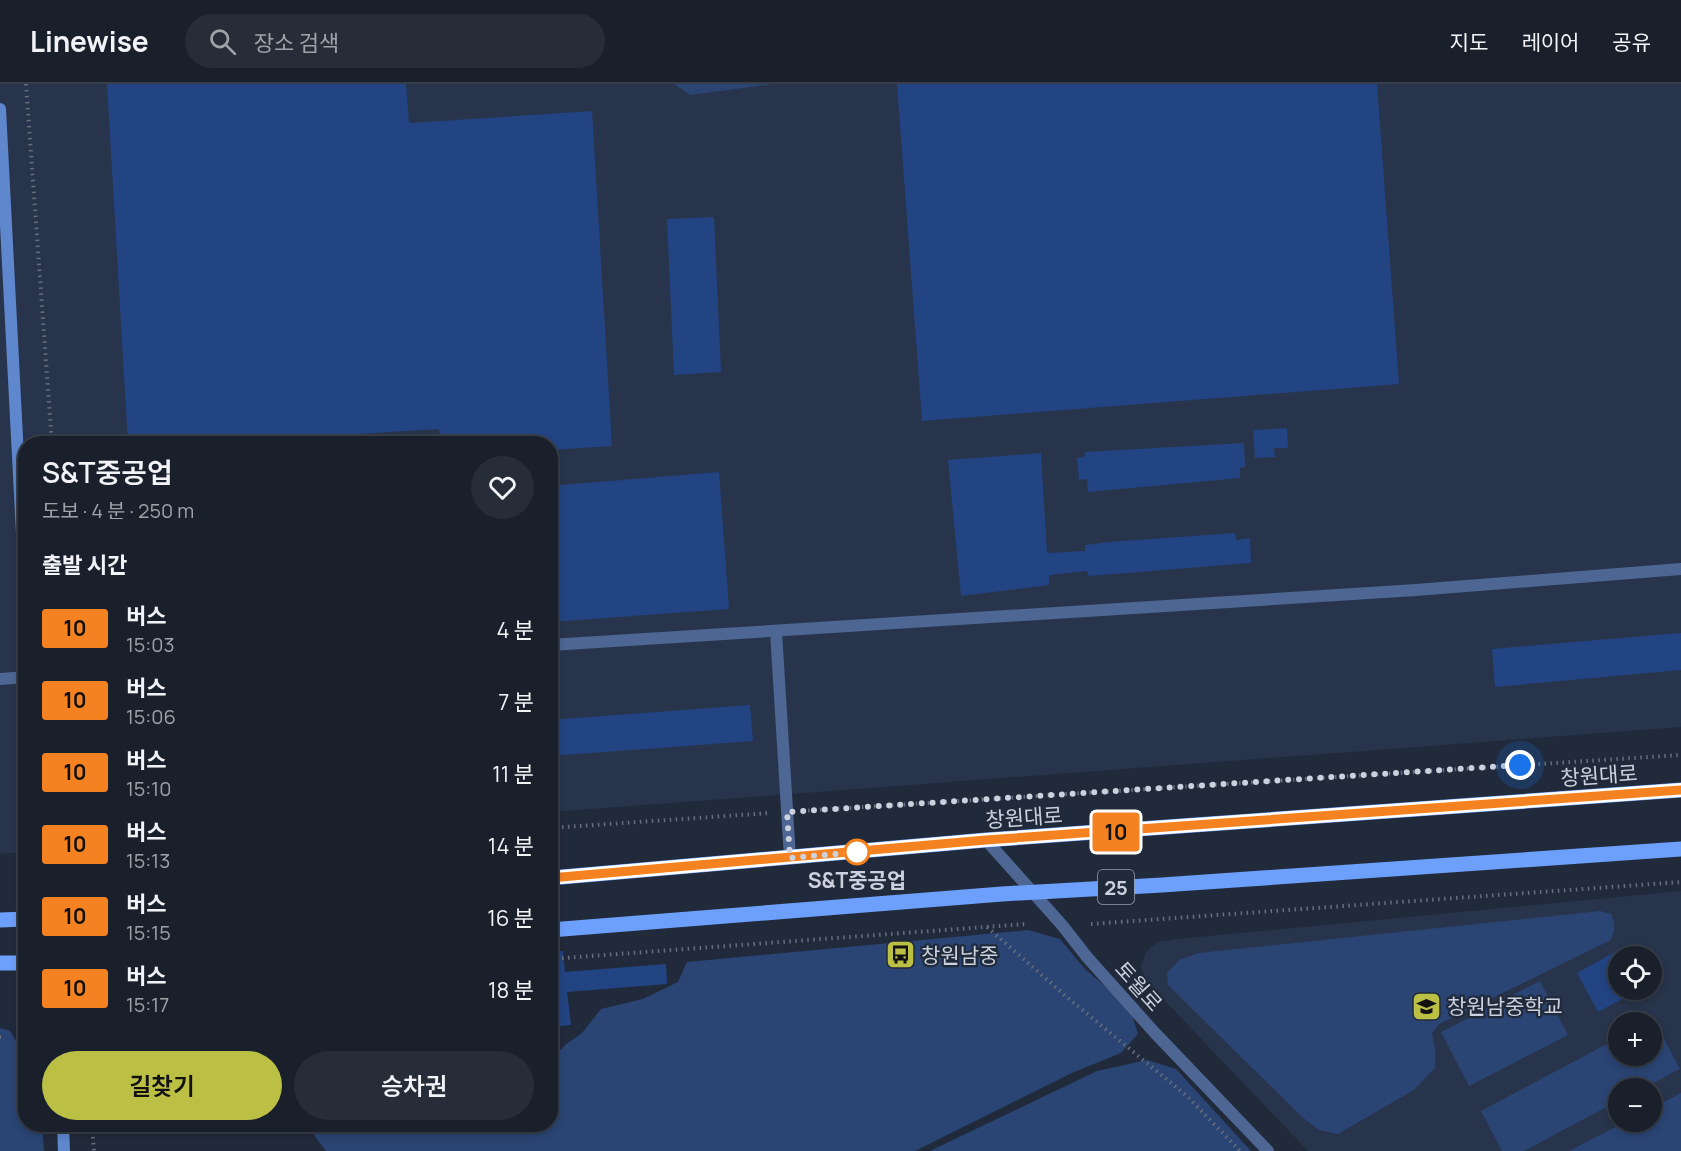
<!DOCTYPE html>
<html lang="ko">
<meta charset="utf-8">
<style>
:root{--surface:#19202c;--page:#262d38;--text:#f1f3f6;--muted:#9fa3a9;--line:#373e48;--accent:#bbc045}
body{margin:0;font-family:Manrope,"Noto Sans KR",sans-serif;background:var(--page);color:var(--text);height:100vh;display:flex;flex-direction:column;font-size:22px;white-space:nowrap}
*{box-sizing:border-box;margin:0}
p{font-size:20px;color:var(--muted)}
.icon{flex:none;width:33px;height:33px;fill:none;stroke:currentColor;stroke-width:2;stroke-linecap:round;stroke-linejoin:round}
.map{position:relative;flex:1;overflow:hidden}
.side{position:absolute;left:18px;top:352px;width:540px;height:696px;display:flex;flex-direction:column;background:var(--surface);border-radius:24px;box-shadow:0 3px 9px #0003,0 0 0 2px var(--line)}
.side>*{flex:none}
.badge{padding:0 12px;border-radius:4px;font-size:21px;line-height:39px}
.tools{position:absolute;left:1608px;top:862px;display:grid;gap:12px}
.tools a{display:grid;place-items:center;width:54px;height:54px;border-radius:50%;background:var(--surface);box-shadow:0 3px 9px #0003,0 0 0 2px var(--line);font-size:30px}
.you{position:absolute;width:30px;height:30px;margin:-15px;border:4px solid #fff;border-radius:50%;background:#1a73e8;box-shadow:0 0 0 9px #1a73e833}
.map>.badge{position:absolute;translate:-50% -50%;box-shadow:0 0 0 3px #fff}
h2{padding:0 24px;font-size:22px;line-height:54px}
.round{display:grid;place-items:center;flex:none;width:63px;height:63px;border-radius:32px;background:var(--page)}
.head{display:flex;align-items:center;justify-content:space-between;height:102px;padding:0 24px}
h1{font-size:28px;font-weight:600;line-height:45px}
.button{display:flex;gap:12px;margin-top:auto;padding:12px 24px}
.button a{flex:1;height:69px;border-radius:36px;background:var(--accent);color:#111;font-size:24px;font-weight:600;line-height:69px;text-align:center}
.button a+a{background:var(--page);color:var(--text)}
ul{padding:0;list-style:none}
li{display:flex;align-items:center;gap:18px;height:72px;padding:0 24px}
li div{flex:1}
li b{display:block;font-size:22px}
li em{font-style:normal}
li .badge{min-width:66px;font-weight:700;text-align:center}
header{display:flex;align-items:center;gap:36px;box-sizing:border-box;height:84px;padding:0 30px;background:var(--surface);border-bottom:2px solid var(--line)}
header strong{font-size:28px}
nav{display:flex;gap:33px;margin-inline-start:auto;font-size:21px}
.search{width:420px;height:54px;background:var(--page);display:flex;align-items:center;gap:15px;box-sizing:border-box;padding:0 21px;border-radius:33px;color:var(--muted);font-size:22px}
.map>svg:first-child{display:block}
</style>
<header>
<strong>Linewise</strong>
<div class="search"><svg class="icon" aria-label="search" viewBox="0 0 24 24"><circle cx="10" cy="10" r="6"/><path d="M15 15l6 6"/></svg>장소 검색</div>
<nav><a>지도</a><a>레이어</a><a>공유</a></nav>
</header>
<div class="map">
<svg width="1681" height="1067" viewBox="0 0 1681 1067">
<rect width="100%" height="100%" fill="#212a3b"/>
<g fill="#28344b" fill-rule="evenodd">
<polygon points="0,0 1681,0 1681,643 551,728 550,360 26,360 25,768 0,770"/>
<path d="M1681 807V1067H1308L1145 896 1141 882 1146 868 1152 862 1159 858 1177 855ZM1618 873H1652V906H1618ZM1618 939H1652V972H1618ZM1618 1005H1652V1038H1618Z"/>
</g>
<g fill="#2a4473">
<polygon points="674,0 774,0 690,11"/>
<path d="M1600 827 1611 830C1616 840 1615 846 1611 856L1439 940 1432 949 1435 964V984L1414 1006 1338 1050 1319 1046 1302 1033 1168 901 1167 889 1179 876 1198 869Z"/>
<polygon points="1028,846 1060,855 1085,885 1130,924 1138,950 1121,969 1072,989 915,1067 326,1067 311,1047 302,1041 550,1041 551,976 565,961 582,949 601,925 643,915 678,898 687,878"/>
<polygon points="1540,897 1568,951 1469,1002 1441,948"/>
<polygon points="1654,936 1680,985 1642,1005 1618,1005 1618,1017 1524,1067 1502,1067 1481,1027 1618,954 1618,972 1652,972 1652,939 1648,939"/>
<polygon points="0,944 10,947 25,972 26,1041 42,1041 44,1067 0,1067"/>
<polygon points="1147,976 1176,985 1251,1067 930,1067 1097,987"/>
<polygon points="1681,1009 1681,1067 1569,1067 1625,1038 1652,1038 1652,1024"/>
<path d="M135 1041H244C218 1044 154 1057 135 1041Z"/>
</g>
<g fill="#234482">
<polygon points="107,0 406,0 409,39 592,27 612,362 550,366 550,360 440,360 439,345 200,360 128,360"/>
<polygon points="897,0 1377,0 1399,300 922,337"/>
<polygon points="714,133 721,288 674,291 667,135"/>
<polygon points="1287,344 1288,364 1274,364 1275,373 1255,374 1253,346"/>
<polygon points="1244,359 1245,383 1240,384 1240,394 1088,408 1087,395 1079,396 1077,374 1085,373 1085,368"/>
<polygon points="1041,369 1047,469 1085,467 1085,461 1109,458 1235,449 1236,456 1250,454 1251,479 1088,492 1087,487 1049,491 1049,501 961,512 948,376"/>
<polygon points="719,388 729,525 550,538 550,402"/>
<polygon points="1681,549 1681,586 1495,603 1492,565"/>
<polygon points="750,621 753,657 550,672 550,636"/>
<polygon points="1620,865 1624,873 1618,873 1618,906 1639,906 1598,928 1577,889"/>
<polygon points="563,867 565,888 666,880 667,900 567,908 571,941 550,943 550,868"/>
</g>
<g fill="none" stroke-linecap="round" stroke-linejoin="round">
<g stroke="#676e7d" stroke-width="4" stroke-dasharray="1.5 4.5" stroke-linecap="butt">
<polyline points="26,0 52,360"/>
<polyline points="802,727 1681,671"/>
<polyline points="550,744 770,729"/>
<polyline points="1091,840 1681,798"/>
<polyline points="987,843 1068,914 1188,1013 1240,1067"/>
<polyline points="550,875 1026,840"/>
<polyline points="0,953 1,953"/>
<polyline points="92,1041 94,1067"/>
</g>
<g stroke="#4d6693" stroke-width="12">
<polyline points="776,548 790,774"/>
<polyline points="550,561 1416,506 1681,485"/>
<polyline points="0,595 26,593"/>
</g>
<polyline stroke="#4d6693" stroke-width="12" points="986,756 1062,841 1087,873 1155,949 1268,1067"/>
<g stroke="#5f87ce" stroke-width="12">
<polyline points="0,25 26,527"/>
<polyline points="63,1041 64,1067"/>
</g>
<g stroke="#6da0fc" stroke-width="15">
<polyline points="550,794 986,756 1681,706"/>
<polyline points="0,836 26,835"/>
<polyline points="550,846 1002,810 1162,801 1681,765"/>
<polyline points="0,879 26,879"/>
</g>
</g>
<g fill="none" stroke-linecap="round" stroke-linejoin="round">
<defs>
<polyline id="line" points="550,794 986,756 1681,706"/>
</defs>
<use href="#line" stroke="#fff" stroke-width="14"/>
<use href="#line" stroke="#f58220" stroke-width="9"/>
<polyline stroke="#ccd2dd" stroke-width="6" stroke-dasharray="0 10.8" points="857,768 790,774 787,728 1520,681"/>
</g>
<defs>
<symbol id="bus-square" viewBox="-11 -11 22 22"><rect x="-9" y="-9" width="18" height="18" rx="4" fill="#bbc045" stroke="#212a3b"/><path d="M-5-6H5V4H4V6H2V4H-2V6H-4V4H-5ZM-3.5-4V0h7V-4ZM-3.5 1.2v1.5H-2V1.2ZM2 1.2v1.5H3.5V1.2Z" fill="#111"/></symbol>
<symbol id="school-square" viewBox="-11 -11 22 22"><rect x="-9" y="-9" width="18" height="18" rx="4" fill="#bbc045" stroke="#212a3b"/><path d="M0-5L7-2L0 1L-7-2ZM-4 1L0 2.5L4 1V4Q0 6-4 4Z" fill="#111"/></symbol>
</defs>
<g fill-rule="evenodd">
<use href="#bus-square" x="884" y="854" width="33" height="33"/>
<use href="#school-square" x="1410" y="906" width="33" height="33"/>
</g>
<circle fill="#fff" stroke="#f58220" stroke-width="3" cx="857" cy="768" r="12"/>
<g text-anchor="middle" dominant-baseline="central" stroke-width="4.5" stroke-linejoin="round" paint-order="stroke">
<rect fill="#212a3b" stroke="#99a0ac" stroke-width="1.5" x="1098" y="786" width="36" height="34" rx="4.5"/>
<g font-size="20" font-weight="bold" fill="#ccd2dd">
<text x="1116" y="803">25</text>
</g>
<g font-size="21" fill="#ccd2dd" stroke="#212a3b">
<text transform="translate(1599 691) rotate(-4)">창원대로</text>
<text transform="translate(1024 733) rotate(-4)">창원대로</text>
<text transform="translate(1139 902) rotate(48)">토월로</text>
</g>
<g font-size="21" font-weight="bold" fill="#ccd2dd" stroke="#212a3b">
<text x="857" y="796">S&amp;T중공업</text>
</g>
<g font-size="21" fill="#ccd2dd" stroke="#212a3b" text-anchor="start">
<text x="921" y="871">창원남중</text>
<text x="1447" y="922">창원남중학교</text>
</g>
</g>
</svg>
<div class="tools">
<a><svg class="icon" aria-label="locate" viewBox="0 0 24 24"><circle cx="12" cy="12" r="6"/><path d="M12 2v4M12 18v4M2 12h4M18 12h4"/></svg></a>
<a>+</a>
<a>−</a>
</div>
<div class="you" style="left:1520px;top:681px"></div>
<b class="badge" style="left:1116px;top:748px;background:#f58220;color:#111">10</b>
<section class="side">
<div class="head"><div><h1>S&amp;T중공업</h1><p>도보 · 4 분 · 250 m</p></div><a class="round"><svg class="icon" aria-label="heart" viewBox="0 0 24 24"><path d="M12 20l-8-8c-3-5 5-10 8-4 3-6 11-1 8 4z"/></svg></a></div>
<h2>출발 시간</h2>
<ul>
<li><span class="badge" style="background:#f58220;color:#111">10</span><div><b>버스</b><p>15:03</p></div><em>4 분</em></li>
<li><span class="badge" style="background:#f58220;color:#111">10</span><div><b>버스</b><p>15:06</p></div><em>7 분</em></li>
<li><span class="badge" style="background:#f58220;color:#111">10</span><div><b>버스</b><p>15:10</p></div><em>11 분</em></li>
<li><span class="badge" style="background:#f58220;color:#111">10</span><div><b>버스</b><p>15:13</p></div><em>14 분</em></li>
<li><span class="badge" style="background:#f58220;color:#111">10</span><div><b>버스</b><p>15:15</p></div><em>16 분</em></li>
<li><span class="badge" style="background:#f58220;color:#111">10</span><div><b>버스</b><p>15:17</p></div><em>18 분</em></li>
</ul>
<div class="button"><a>길찾기</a><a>승차권</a></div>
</section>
</div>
